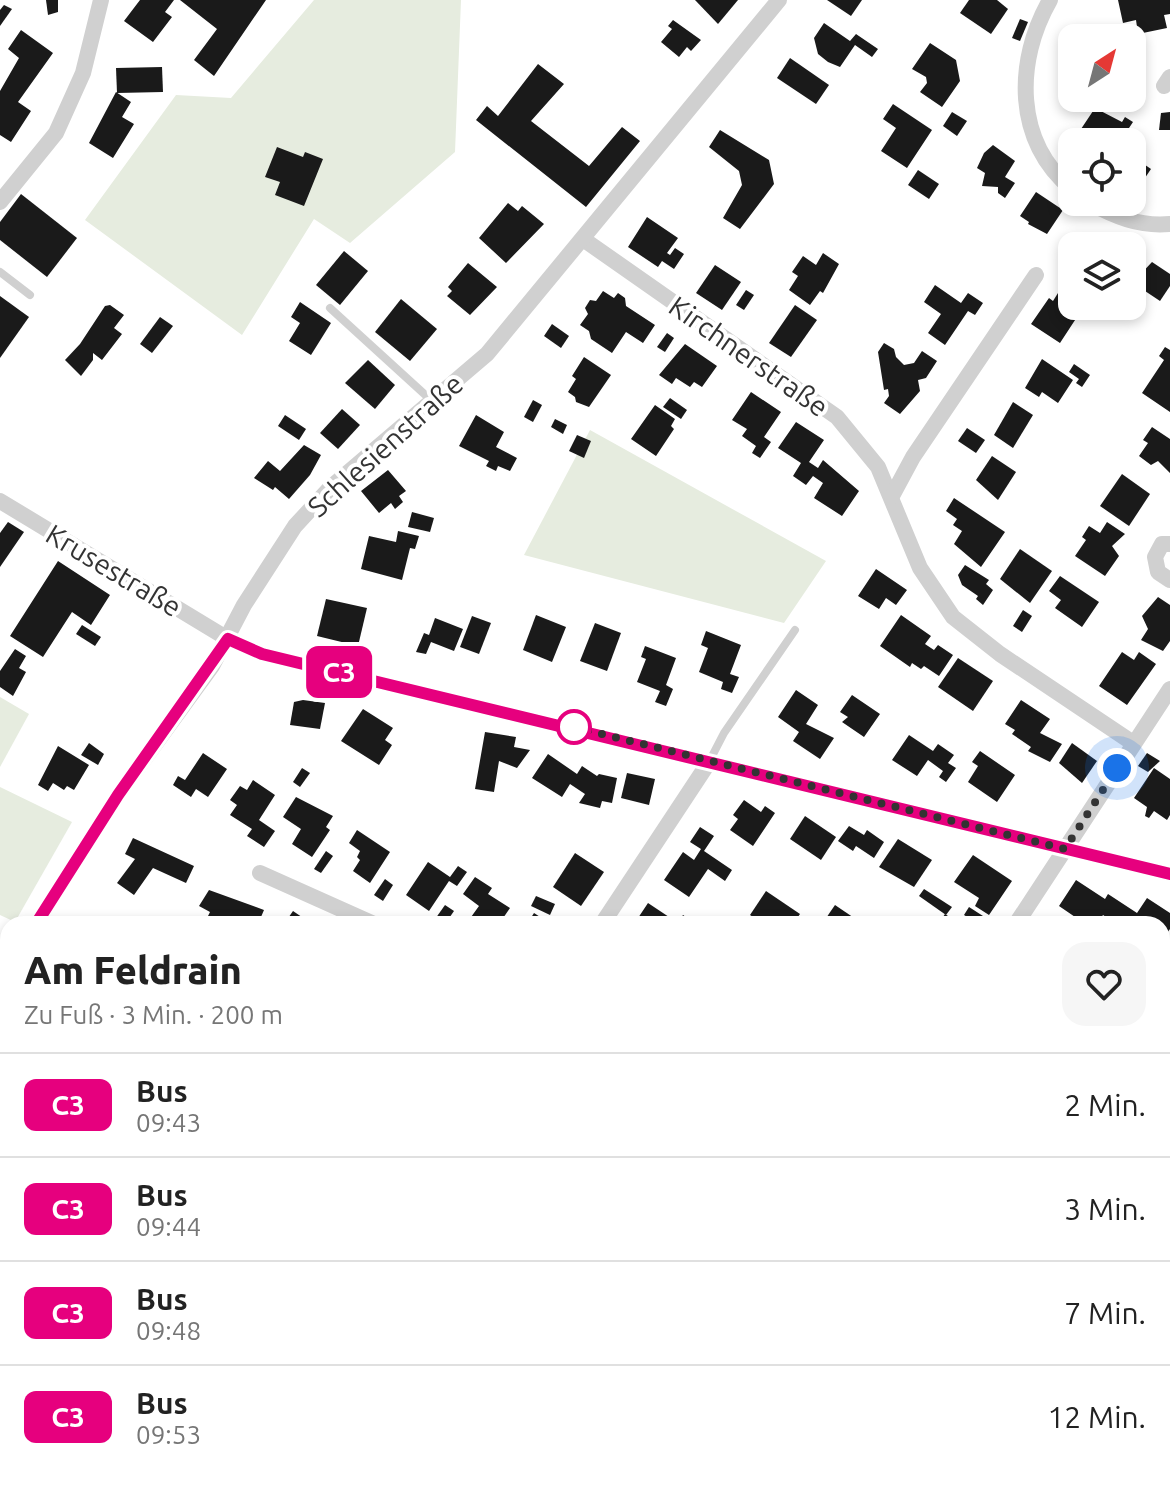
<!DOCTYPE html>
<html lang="de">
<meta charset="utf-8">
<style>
:root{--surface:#fff;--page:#f6f6f6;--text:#222;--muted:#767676;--line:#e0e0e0}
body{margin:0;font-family:Ubuntu,sans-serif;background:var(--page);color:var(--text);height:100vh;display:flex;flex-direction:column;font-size:30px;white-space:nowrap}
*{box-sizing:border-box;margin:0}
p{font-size:26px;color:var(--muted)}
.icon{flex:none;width:44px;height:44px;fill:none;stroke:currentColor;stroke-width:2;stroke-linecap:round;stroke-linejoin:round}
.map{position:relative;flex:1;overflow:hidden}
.sheet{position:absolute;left:0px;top:916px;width:1170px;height:570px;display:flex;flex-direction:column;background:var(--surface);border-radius:24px 24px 0 0;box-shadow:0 4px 12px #0003}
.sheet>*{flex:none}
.badge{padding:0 16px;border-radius:12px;font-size:28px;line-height:52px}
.needle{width:52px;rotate:36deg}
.buttons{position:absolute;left:1058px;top:24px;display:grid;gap:16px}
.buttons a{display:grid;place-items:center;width:88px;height:88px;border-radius:16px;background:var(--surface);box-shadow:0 4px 12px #0003;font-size:40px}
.you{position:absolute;width:40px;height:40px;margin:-20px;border:6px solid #fff;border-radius:50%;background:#1a73e8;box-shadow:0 0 0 12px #1a73e833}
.map>.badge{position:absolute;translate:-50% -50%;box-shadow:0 0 0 4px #fff}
.round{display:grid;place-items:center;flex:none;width:84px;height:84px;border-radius:24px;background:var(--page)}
.overview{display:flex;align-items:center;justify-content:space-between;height:136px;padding:0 24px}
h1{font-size:38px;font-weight:800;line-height:60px}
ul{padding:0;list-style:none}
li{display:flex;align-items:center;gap:24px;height:104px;padding:0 24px;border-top:2px solid var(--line)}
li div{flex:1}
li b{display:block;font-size:30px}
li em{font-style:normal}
li .badge{min-width:88px;font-weight:700;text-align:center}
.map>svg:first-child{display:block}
</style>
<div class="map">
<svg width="1170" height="1485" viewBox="0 0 1170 1485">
<rect width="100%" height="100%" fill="#fff"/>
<g fill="#e6ecdf">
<polygon points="314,0 461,0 455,152 350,243 314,219 242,335 85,220 176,95 231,98"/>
<polygon points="590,430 826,561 784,623 524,555"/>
<polygon points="0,697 29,714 0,767"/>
<polygon points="0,787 72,822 15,922 0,915"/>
</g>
<g fill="#1a1a1a">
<polygon points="46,0 58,0 58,12 48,15"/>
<polygon points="140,0 174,0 165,12 172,17 153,42 124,21"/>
<polygon points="180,0 266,0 214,76 194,60 217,29"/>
<polygon points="695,0 738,0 718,24"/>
<polygon points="827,0 862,0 851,16"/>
<polygon points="969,0 997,0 1008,9 991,34 960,13"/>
<polygon points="1118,0 1170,0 1170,14 1164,15 1167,28 1138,34 1136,20 1123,23"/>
<polygon points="4,5 12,9 0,26 0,10"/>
<polygon points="1020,19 1028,22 1020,41 1012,38"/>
<polygon points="673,20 701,40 691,51 687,47 679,57 661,42 672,29 668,26"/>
<polygon points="824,23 850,41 856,34 878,49 872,57 855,45 840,67 828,62 818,54 814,38"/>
<polygon points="21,30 53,53 18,102 31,111 11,142 0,135 0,91 19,58 8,49"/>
<polygon points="930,43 956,60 960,81 942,107 920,92 927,83 926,77 912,69"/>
<polygon points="790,58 829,85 816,104 777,78"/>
<polygon points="538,64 564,84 531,121 589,166 622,127 640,141 586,207 476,120 487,106 498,116"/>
<polygon points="162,67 163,92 117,93 116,68"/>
<polygon points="116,92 131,102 122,117 134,124 113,158 89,143"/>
<polygon points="893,104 932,130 907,168 881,151 896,128 883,119"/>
<polygon points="1095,108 1122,122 1125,117 1133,122 1123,137 1116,132 1109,142 1092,142 1090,136 1081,129"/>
<polygon points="952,112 967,121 957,136 943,126"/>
<polygon points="1170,112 1170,130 1159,130 1161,113"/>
<polygon points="720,130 769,160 774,184 740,229 723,218 742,185 739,171 709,147"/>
<polygon points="993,145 1015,161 1005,177 1015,183 1005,198 998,193 998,187 982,186 985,173 977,168 984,153"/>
<polygon points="277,147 303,157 305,152 323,159 304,206 275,195 280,182 265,177"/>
<polygon points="1132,156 1151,169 1132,197"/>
<polygon points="918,170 939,184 929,199 908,185"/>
<polygon points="1036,192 1063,210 1047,234 1028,224 1029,222 1020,216"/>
<polygon points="21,194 77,238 47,277 0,240 0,222"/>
<polygon points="508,203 518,211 522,206 544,224 506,263 479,238"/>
<polygon points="647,217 678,238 667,253 670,255 675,248 684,254 674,269 662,261 658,267 628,247"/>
<polygon points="1089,236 1104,246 1083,246"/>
<polygon points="344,251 368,271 340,305 316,285"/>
<polygon points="823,253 839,264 823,293 820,291 810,305 789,290 798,276 792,272 803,256 816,265"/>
<polygon points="1152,262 1170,274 1170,286 1160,301 1145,291 1137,278"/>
<polygon points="468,263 497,287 470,315 447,296 452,291 448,287"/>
<polygon points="715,265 741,282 722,310 696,293"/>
<polygon points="935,285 961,303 968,293 983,303 975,315 968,311 945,345 928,333 941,314 924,302"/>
<polygon points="746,290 754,295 744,310 736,305"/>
<polygon points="603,291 614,298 618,293 625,298 626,306 655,325 643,343 626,332 612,353 591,339 589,331 580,325 588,314 585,308 590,300 596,301"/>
<polygon points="1058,293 1072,302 1068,310 1077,317 1060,343 1031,324 1049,298 1053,301"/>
<polygon points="0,296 29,317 0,358"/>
<polygon points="401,299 437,329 410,361 375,332"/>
<polygon points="300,302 331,323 311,355 289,341 300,323 291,317"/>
<polygon points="110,305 124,315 114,328 122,334 102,360 93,353 93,360 81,376 65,360 80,344 105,306"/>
<polygon points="795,305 817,320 791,357 769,343"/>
<polygon points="160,317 173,326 152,353 140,344"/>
<polygon points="552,324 569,336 561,348 544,336"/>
<polygon points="667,333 674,338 665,352 657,347"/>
<polygon points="884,343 894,349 896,357 904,365 914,363 922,351 937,361 926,378 918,380 920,391 900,414 884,403 889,396 888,389 884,390 878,352"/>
<polygon points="685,344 717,366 702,387 694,382 690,387 676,378 672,384 659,375"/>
<polygon points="1165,347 1170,350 1170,412 1142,393 1164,360 1159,356"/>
<polygon points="584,357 611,375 589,407 576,402 575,397 568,392 576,379 572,376"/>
<polygon points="1042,359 1073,380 1058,403 1042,392 1039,397 1025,388"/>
<polygon points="368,360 395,385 375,409 345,383"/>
<polygon points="1074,364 1090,375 1082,387 1076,383 1079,379 1069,372"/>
<polygon points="751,392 781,412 764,437 771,442 760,458 752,453 756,446 742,436 747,429 732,420"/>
<polygon points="670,398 687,410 681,419 663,407"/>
<polygon points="533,400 542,405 533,422 524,417"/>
<polygon points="1013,402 1033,415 1013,448 994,435"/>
<polygon points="655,405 675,419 671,426 674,429 656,456 631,439"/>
<polygon points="342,409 360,425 338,449 320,433"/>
<polygon points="285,415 306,429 299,440 278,426"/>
<polygon points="476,415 504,432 496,447 517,458 510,471 498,466 496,471 486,466 489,461 459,446"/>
<polygon points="555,419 567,425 563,434 551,427"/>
<polygon points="796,422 824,440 809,462 818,468 823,460 859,491 842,516 814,498 823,483 813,476 806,485 793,476 801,463 778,448"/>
<polygon points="1152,427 1170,439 1170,473 1158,461 1151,465 1139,456 1148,443 1143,440"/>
<polygon points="967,428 985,440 976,453 958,441"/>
<polygon points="577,435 591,441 584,458 569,451"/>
<polygon points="304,445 321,455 310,475 289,499 275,487 273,490 254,478 268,461 280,471"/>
<polygon points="992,456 1016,472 998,500 976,480"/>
<polygon points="388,470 406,491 399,496 403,502 395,509 391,503 379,513 361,491"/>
<polygon points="1122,474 1150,494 1129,526 1100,506"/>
<polygon points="954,498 1005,532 981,567 954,544 962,531 953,525 957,519 946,511"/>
<polygon points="412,512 434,518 430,532 408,527"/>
<polygon points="8,522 24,532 0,567 0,533"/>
<polygon points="1107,522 1125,534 1112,546 1119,556 1105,576 1075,556 1086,540 1082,537 1089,526 1100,533"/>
<polygon points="398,531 419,536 415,549 410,548 402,580 361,569 369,536 396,542"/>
<polygon points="1020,549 1052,571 1030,603 1000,579"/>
<polygon points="58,561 110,595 91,625 72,612 43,657 10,636"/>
<polygon points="965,565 989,580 986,584 993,590 983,605 976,599 978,596 962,585 958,575"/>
<polygon points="876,569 907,590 896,605 886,598 879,609 858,596"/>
<polygon points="1060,576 1099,602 1082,627 1055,608 1061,600 1049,591"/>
<polygon points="1158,597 1170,605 1170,641 1163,651 1141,640 1148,629 1142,616"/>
<polygon points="326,599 367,608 358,646 317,636"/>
<polygon points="1023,610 1032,616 1022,632 1013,626"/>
<polygon points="536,615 566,627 552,662 523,650"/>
<polygon points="901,615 931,636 925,644 934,650 938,645 953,655 939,676 924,666 921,669 912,663 910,667 880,646"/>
<polygon points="472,616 491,623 479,654 460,647"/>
<polygon points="435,618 463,629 454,651 431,642 426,654 416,652 424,633 429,635"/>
<polygon points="595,623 621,633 607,671 580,661"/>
<polygon points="82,625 101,637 95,646 76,634"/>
<polygon points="706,631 741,645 730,674 739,677 732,693 721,689 723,682 699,672 708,648 701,645"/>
<polygon points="645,646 676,658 666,685 673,689 666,706 655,702 660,691 637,682 646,659 641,657"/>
<polygon points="15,649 26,656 19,668 26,672 13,696 0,687 0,671"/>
<polygon points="1122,652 1134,660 1139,652 1156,664 1127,705 1099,686"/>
<polygon points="958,658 993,681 973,711 938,687"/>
<polygon points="796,690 818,705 806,724 834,738 820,759 793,741 799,732 778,717"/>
<polygon points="852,695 880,714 864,737 842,722 848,717 840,712"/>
<polygon points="303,700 325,703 320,729 290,725 294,702"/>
<polygon points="1021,700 1050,719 1040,733 1062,744 1050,762 1028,751 1031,747 1012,734 1015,730 1005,724"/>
<polygon points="363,709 393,728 385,740 392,745 379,765 341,741"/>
<polygon points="485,732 516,737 514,747 530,750 517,768 499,761 494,792 475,789"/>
<polygon points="909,735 933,751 938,744 954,755 948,763 956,768 946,782 939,777 943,771 928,760 917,776 892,760"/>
<polygon points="89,743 104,754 98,765 81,755"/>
<polygon points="1072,743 1097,761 1082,783 1059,763"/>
<polygon points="58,746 89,765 74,790 67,786 64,790 53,783 48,791 38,785"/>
<polygon points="980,751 1015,775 997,802 968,782 978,766 972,762"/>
<polygon points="203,753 227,769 208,797 196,789 191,797 173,785 178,776 185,780"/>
<polygon points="1147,753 1160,761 1148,772 1138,766"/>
<polygon points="548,754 577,774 582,766 597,776 599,774 617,778 612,803 602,801 600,808 579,803 585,794 570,784 562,797 532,778"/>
<polygon points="302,768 310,773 300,787 293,782"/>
<polygon points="1154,768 1170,779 1170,815 1167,820 1154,811 1149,818 1145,816 1147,807 1134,798"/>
<polygon points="627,773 655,779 649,805 621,798"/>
<polygon points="253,780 275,795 259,820 275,831 264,847 247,836 252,829 230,815 237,805 230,800 240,786 247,790"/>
<polygon points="296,797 333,816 326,827 330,830 312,857 292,844 301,829 283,817"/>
<polygon points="744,800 761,812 765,806 775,813 753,846 730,830 738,819 733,815"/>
<polygon points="805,816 836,837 821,860 790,839"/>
<polygon points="849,826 864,835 867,830 884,842 874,858 856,846 853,851 838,841"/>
<polygon points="700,827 714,836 704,851 732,870 725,881 708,869 689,897 664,880 683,852 694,860 701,849 690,842"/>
<polygon points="357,830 390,852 370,883 353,871 360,860 357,857 360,851 349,843"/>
<polygon points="133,838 194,866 186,883 153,868 134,895 117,883 135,859 125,854"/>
<polygon points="898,839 932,860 914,887 879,867"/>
<polygon points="326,851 333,856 321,873 314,869"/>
<polygon points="575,853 604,872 581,906 553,887"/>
<polygon points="973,855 1012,881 989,915 975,906 979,898 954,882"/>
<polygon points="428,862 450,877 458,866 467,872 457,886 449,881 429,911 406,895"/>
<polygon points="475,877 492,888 488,894 510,908 499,924 466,924 479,906 463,894"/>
<polygon points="385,879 393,885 383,901 374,895"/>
<polygon points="1076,880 1105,899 1108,894 1137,913 1147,898 1170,913 1170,929 1162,940 1162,924 1116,924 1103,915 1097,924 1075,924 1078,919 1059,906"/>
<polygon points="924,889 952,907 946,915 919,896"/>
<polygon points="209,890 264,910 258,924 220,924 207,918 210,912 199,906"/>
<polygon points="766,891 800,914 793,924 763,924 750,915"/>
<polygon points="536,896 555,904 550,915 531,906"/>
<polygon points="648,903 678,923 683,915 696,924 634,924"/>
<polygon points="445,905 454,911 445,924 436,924 433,922"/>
<polygon points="835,905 863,924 822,924"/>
<polygon points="969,907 983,916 978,924 964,915"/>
<polygon points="293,911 312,924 284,924"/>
<polygon points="534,913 551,924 527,924"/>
<polygon points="945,914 960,924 938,924"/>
<polygon points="3,1038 8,1041 8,1069 3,1077 0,1043"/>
<polygon points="4,1334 8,1336 8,1375 0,1371 0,1344"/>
<polygon points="170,1478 198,1478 194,1485 182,1485"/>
<polygon points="288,1478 340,1478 335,1485 286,1485"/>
<polygon points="383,1478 420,1478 416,1485 378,1485"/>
<polygon points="576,1478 605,1478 600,1485 586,1485"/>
<polygon points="694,1478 741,1478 748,1485 704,1485"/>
</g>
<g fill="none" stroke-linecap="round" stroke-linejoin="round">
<g stroke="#d0d0d0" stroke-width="8">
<polyline points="0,272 30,295"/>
<polyline points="330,308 432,401"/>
<polyline points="709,762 724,733 795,630"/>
</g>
<g stroke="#d0d0d0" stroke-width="16">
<path d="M1050 0C1015 61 1014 142 1072 189"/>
<polyline points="1164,86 1170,77"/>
<polyline points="0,202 56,133 83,73 101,0"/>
<path d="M1088 202C1114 216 1139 227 1170 224"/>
<polyline points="583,239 837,417 878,467 920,568 953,617 1000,654 1133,743"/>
<polyline points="892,496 913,457 1036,275"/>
<polyline points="0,501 228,639 262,654 1170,874"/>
<polyline points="1170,544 1162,544 1155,557 1158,572 1170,580"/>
<polyline points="260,873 374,924"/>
<polyline points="36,924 118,795 212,666 244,605 295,526 331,487 487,354 779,0"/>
<polyline points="602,924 709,762"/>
<polyline points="1016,924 1170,689"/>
<polyline points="0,980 8,967"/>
<polyline points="0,999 8,1004"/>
<polyline points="229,1480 237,1485"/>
<polyline points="636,1485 640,1478"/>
</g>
</g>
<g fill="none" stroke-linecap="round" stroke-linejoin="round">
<defs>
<polyline id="line" points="36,924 118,795 228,639 262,654 1170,874"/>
</defs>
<use href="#line" stroke="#fff" stroke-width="18"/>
<use href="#line" stroke="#e6007e" stroke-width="12"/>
<polyline stroke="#333" stroke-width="8" stroke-dasharray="0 14.4" points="574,727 1065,849 1117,768"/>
</g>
<circle fill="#fff" stroke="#e6007e" stroke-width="4" cx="574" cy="727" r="16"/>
<g text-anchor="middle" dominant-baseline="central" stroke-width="8" stroke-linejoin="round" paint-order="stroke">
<g font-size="28" fill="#333" stroke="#fff">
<text transform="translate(749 356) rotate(35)">Kirchnerstraße</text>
<text transform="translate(385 445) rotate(-42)">Schlesienstraße</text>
<text transform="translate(114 570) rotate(31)">Krusestraße</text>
</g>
</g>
</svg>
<div class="buttons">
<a><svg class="needle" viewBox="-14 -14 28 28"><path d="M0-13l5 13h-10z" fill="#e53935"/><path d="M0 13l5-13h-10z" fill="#767676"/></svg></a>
<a><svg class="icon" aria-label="locate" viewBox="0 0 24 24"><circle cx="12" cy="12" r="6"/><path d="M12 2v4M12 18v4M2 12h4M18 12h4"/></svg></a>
<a><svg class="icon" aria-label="layers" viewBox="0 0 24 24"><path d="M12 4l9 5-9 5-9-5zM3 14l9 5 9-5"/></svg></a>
</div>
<div class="you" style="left:1117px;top:768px"></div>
<b class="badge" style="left:339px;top:672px;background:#e6007e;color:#fff">C3</b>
<section class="sheet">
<div class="overview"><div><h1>Am Feldrain</h1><p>Zu Fuß · 3 Min. · 200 m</p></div><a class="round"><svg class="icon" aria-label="heart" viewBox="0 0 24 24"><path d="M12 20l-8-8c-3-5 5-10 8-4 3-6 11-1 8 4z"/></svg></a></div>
<ul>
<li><span class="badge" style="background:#e6007e;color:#fff">C3</span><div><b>Bus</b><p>09:43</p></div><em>2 Min.</em></li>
<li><span class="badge" style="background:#e6007e;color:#fff">C3</span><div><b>Bus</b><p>09:44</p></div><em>3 Min.</em></li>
<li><span class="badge" style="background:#e6007e;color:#fff">C3</span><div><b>Bus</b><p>09:48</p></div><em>7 Min.</em></li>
<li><span class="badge" style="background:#e6007e;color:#fff">C3</span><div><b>Bus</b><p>09:53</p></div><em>12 Min.</em></li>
</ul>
</section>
</div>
